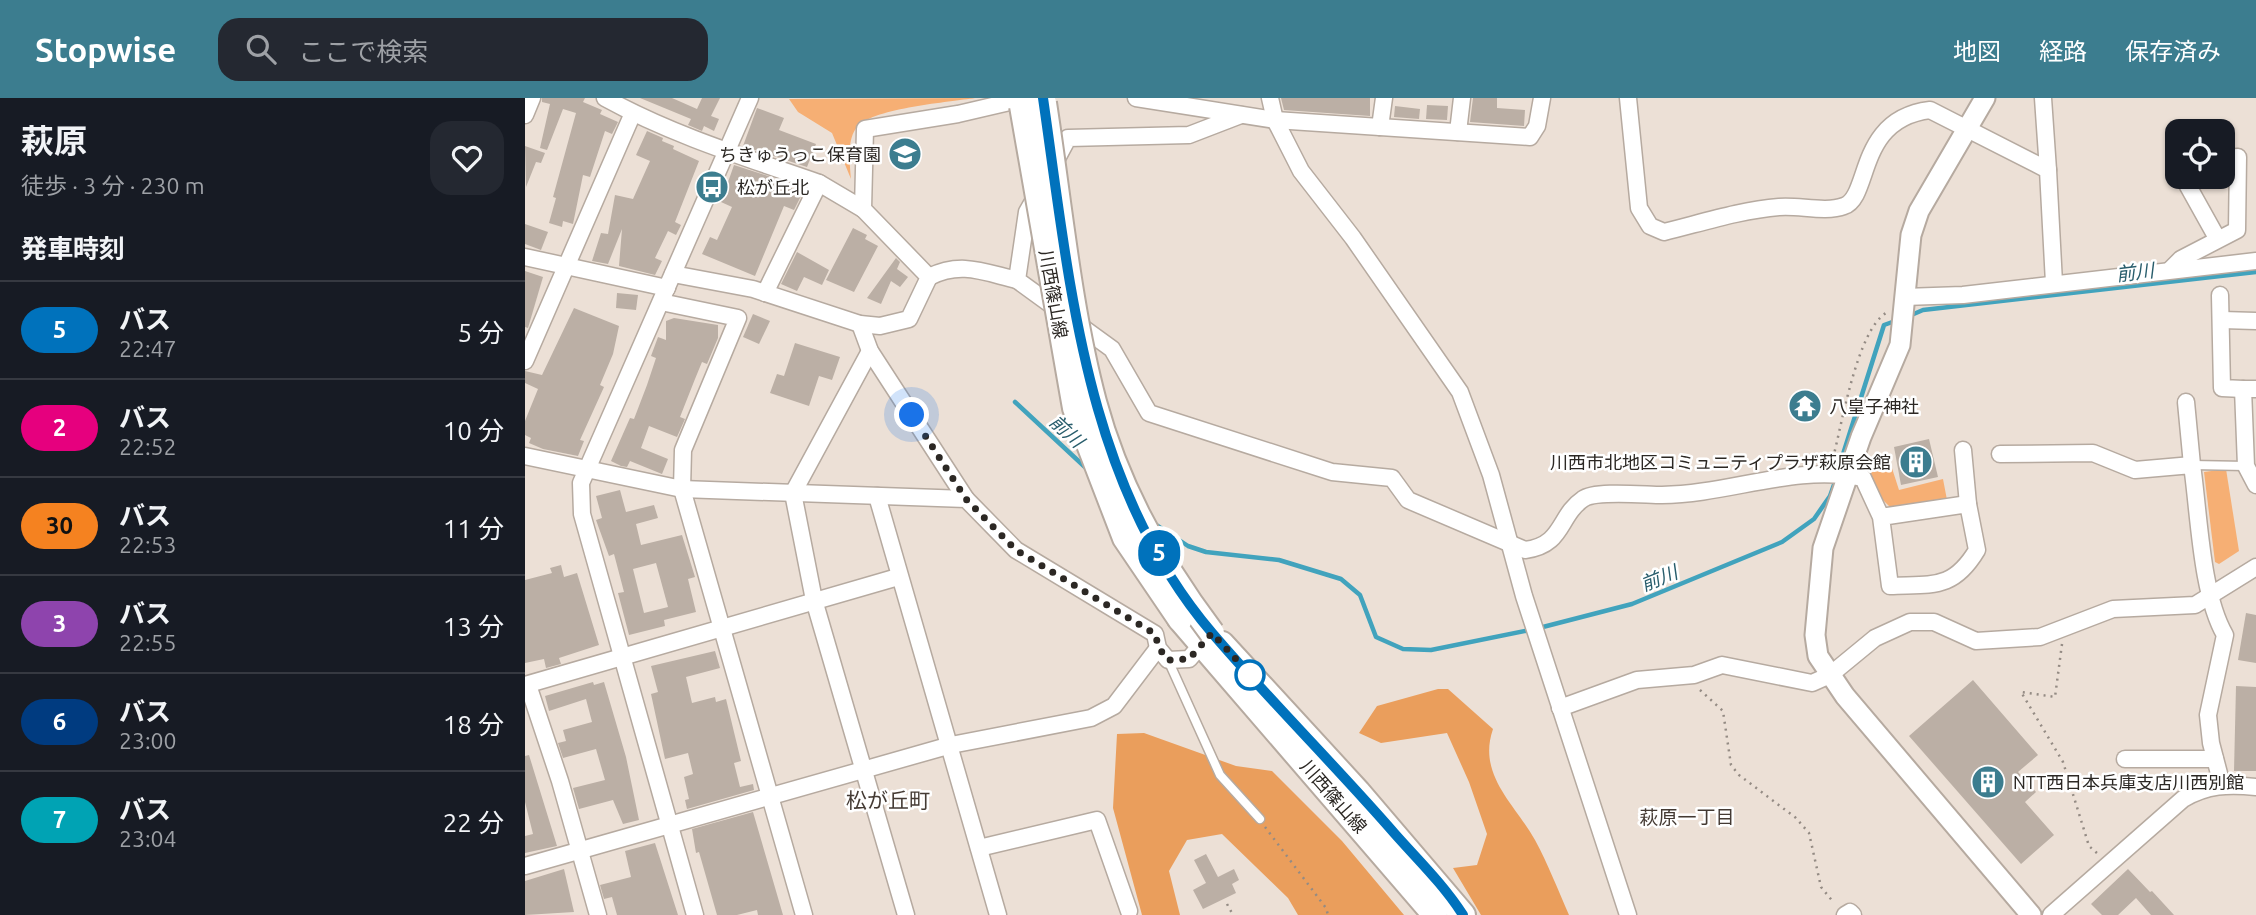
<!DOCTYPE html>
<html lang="ja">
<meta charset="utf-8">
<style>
:root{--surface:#171b24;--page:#242831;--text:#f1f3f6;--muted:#9ea1a6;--line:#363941;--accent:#3c7d8f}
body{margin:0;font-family:Ubuntu,"Noto Sans JP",sans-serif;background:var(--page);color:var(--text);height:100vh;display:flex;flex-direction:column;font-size:26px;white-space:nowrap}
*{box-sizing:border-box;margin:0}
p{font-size:23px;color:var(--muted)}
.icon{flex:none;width:38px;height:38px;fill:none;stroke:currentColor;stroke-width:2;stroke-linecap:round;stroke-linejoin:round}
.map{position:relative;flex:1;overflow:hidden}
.panel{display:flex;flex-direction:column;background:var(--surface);width:525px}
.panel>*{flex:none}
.badge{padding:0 14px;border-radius:23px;font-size:24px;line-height:46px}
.buttons{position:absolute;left:1640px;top:21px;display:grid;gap:14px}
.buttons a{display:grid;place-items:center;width:70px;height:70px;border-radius:14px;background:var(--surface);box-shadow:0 2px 5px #0004;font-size:35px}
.you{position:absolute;width:35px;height:35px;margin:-18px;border:5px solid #fff;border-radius:50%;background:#1a73e8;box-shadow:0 0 0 10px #1a73e833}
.map>.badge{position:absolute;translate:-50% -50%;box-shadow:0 0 0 4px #fff}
h2{padding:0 21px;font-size:26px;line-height:63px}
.round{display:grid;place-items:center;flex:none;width:74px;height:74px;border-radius:21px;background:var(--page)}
.overview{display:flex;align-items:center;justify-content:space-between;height:119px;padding:0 21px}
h1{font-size:33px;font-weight:700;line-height:52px}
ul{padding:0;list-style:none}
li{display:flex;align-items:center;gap:21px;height:98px;padding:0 21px;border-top:2px solid var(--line)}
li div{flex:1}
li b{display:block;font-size:26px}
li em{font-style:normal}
li .badge{min-width:77px;font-weight:700;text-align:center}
header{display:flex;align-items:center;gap:42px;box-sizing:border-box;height:98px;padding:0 35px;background:var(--accent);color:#fff}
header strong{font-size:33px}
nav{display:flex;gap:38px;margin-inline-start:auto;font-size:24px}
.search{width:490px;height:63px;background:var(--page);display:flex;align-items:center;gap:18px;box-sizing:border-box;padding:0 24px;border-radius:21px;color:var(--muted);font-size:26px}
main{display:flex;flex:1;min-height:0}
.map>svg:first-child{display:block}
</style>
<header>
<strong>Stopwise</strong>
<div class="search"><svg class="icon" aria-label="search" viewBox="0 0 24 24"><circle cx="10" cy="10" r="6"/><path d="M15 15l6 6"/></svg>ここで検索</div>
<nav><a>地図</a><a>経路</a><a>保存済み</a></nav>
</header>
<main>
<section class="panel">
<div class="overview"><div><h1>萩原</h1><p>徒歩 · 3 分 · 230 m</p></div><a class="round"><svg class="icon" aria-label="heart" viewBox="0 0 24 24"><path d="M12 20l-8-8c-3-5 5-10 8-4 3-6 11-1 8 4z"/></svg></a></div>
<h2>発車時刻</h2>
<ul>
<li><span class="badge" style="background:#0072bc;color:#fff">5</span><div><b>バス</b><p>22:47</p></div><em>5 分</em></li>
<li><span class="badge" style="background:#e6007e;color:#fff">2</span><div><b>バス</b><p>22:52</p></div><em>10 分</em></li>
<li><span class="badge" style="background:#f58220;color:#111">30</span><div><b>バス</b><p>22:53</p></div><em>11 分</em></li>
<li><span class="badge" style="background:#8e44ad;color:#fff">3</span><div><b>バス</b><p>22:55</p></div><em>13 分</em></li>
<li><span class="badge" style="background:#003b80;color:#fff">6</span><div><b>バス</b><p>23:00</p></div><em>18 分</em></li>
<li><span class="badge" style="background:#00a3b4;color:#fff">7</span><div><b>バス</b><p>23:04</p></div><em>22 分</em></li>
</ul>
</section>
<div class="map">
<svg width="1731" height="817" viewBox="0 0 1731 817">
<rect width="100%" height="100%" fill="#ece0d6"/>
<g fill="#f6af74">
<path d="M450 0C425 4 350 10 333 28 321 41 325 65 326 81L307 35 273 14 264 1Z"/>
<polygon points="1365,364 1374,392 1418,381 1422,402 1369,413 1357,401 1341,370"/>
<polygon points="1701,371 1714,453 1694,466 1690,464 1679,374"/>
</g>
<g fill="#ea9e5c">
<path d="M913 591H923L968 631C952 677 990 706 1010 742 1023 766 1033 792 1044 817H956L928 770 952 767 962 736 944 684 922 635 856 645 834 635 852 608Z"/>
<polygon points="619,635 711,668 747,673 817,743 879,817 773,817 763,800 697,736 662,742 644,773 655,817 617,817 588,710 592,636"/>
</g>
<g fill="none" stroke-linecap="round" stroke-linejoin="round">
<g stroke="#41a3bd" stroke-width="4.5">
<polyline points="1384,218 1398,212 1731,174"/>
<polyline points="490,304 561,370"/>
<polyline points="1313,372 1359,227 1373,222"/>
<polyline points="627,424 663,448 681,454 754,462 816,481 835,497 851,539 878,551 906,552 1005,532"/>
<polyline points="1014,530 1107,506 1257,444 1289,421 1305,398 1311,381"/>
</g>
</g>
<g fill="#bbafa5" fill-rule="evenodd">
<polygon points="17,0 60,0 58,4 77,12 75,16 93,24 87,36 80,33 65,79 58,77 48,126 38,123 37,129 24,125 31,100 28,99 51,15 38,11 22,52 15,50 25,6 17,4"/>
<polygon points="115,0 147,0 172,11 177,0 195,0 186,18 194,21 189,33 179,28 177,33 163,27 166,21"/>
<polygon points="756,0 845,0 845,18 759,12"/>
<polygon points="948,0 972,0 972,10 1000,12 999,28 945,24"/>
<polygon points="902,7 923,8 922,22 901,21"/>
<polygon points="870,8 895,11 894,21 869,19"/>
<polygon points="232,10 259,20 254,32 291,46 282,69 218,48"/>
<polygon points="122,33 138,40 137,43 149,48 148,51 174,63 150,124 156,127 151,137 143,133 130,160 137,163 130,177 94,168 97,131 83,166 67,163 76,135 83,136 90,97 108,101 125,63 111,57"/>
<polygon points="0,48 20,55 16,65 11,64 1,89"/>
<polygon points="209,67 243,78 277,96 269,112 259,108 230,178 177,156 185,139 192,142 207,109 196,104"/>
<polygon points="0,126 23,134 16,152 0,146"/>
<polygon points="328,130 342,137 340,141 353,148 329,194 301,182"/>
<polygon points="272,154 304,172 297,187 279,179 272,193 256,186"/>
<polygon points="371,160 375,164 372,171 383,179 375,189 366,183 356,206 342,200"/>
<polygon points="0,173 18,179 3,230 0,229"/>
<polygon points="92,195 113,197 111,212 91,210"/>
<polygon points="49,210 94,228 88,256 75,287 79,289 55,342 59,343 53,358 18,351 4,345 6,340 0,337 0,323 13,291 0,285 0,273 17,277"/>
<polygon points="228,216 245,223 234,246 218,239"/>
<polygon points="149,220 193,227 193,240 182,266 177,264 170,281 155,319 160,321 152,339 124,328 116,350 143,361 137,376 105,363 102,369 96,368 86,363 105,320 109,321 122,287 131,260 126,258 133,239 141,242 141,223"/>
<polygon points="270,245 315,259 307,282 294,278 284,308 245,295 252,276 259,278"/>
<polygon points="1404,341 1413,379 1376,387 1369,349"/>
<path d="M95 392 101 414 129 407 133 420 111 426 116 447 157 437 170 479 163 481 171 514 139 522 140 528 104 537 93 495 99 494 89 456 84 458 71 422 77 420 71 398ZM131 465 143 509 119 515 108 471Z"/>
<polygon points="36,467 39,479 52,475 74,547 34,560 36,566 21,570 19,561 0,565 0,482 27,475 25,470"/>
<polygon points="1721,515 1731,517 1731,565 1713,562"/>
<polygon points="190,553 195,570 161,579 167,605 190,599 191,604 201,601 216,663 209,665 215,689 228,686 229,692 162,711 160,702 164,701 159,679 168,676 163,655 140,661 126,596 133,594 126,568"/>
<polygon points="1448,582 1513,657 1493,674 1511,694 1500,704 1529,737 1496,766 1384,638"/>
<polygon points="68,584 69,587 79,584 101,659 114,722 98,726 88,702 54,711 48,690 80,682 71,651 38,660 33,645 41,643 38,632 67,624 61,601 24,613 20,598"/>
<polygon points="1711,588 1731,589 1731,673 1709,673"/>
<polygon points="4,657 32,748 0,755 0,738 8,736 0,704 0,658"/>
<polygon points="228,714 258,817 233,817 232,812 212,817 192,817 174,754 171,755 167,731"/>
<polygon points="130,745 153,817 92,817 87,799 79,801 75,787 106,779 100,753"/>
<polygon points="681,756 693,779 709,771 714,782 707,786 711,795 678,811 668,792 681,785 669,762"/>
<polygon points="39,771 49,814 0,817 0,783"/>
<polygon points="1603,771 1625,794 1627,793 1649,817 1626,817 1611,800 1593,817 1577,817 1566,806"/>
</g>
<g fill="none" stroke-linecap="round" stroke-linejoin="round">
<defs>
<g id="service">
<polyline points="1667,367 1721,368"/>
<polyline points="643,562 695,677 735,721"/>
</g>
<g id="minor">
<path d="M80 0C147 37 222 60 294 85L240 195"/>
<polyline points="611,0 750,22 1005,39 1012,28 1017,0"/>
<polyline points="745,0 750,22 776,73 828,140 935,294 966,377 999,498 1103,817"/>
<path d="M1103 0 1114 110 1125 128 1139 134C1176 125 1216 112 1254 109 1274 107 1300 115 1319 108 1346 99 1331 21 1405 12L1523 72 1529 185"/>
<polyline points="1518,0 1523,72"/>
<polyline points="0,17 7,0"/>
<polyline points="855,29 859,0"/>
<polyline points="933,34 937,0"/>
<polyline points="1652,65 1652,67"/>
<polyline points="528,68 543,40 664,37 716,17"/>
<polyline points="1658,79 1692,140"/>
<polyline points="294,85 338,111"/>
<path d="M514 93 502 114 492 182 587 251 624 315 807 374 867 380 883 402 1000 452C1039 447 1033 418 1058 401 1070 392 1120 397 1137 397 1206 396 1269 366 1338 380L1356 419 1365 488C1408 486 1428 492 1452 452L1443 406 1356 419"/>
<polyline points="0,159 142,190"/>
<polyline points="1646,171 1656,161 1712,132 1713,59 1698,60"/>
<polyline points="148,176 228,191 335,226 355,228 384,221 404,179 338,111 340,31 433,16 502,0"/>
<path d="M404 179C436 163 458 174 492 182"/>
<polyline points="1695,197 1697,290 1718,291"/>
<polyline points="1379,199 1438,197 1731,163"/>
<polyline points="136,204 213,220 158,352 157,391 279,817"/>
<polyline points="1697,222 1731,223"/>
<polyline points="335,226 345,253 441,401"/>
<polyline points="345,253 268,395 289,502 381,817"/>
<polyline points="0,263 108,15"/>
<polyline points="1731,291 1718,291 1721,368 1731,387"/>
<polyline points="1661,304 1667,367"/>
<polyline points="1438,352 1443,406"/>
<path d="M1475 356 1568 355 1610 372 1667 367C1674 415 1676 496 1700 537L1683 617 1686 645 1697 687"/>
<polyline points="0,358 157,391 441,401 491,452 630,536 633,550 643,562 664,561 683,539"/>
<polyline points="352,398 473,817"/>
<polyline points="0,587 373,479"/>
<polyline points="3,587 35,683 73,817"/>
<polyline points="1035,610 1112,582 1169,577 1197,567 1287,585 1305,577 1350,540 1385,524 1409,524 1451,543 1515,539 1588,511 1670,507 1731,469"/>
<polyline points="1600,661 1690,661"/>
<polyline points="454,750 572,722 604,813"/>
<polyline points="0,768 426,647 566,620 589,608 633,550"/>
<polyline points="170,817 57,416 56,385 225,0"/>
<polyline points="1320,817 1325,814 1328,817"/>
<path d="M1526 817 1658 701C1682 687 1703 686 1731 689"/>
</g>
<polyline id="tertiary" points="1460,0 1394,113 1386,137 1375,247 1336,339 1298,450 1290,537 1293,558 1320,598 1506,817"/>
<g id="primary">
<polyline points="655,521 910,817"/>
<polyline points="697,546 833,694 938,817"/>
</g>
</defs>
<use href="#service" stroke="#b6aaa0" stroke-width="11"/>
<use href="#minor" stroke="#b6aaa0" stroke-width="19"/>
<use href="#tertiary" stroke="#b6aaa0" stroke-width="23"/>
<use href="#primary" stroke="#b6aaa0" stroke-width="28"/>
<g stroke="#948b84" stroke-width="2.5" stroke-dasharray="2 5" stroke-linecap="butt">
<path d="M1308 360C1317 326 1332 233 1361 215"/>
<polyline points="1537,546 1530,599 1496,594 1538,664 1564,748 1573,756"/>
<polyline points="1175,592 1198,613 1206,667 1214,677 1271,720 1284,735 1296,789 1309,805"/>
<polyline points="740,729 801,810 803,817"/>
<polyline points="702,806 708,817"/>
</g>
<use href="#service" stroke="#fff" stroke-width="8"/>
<use href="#minor" stroke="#fff" stroke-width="16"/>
<use href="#tertiary" stroke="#fff" stroke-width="19"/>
<use href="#primary" stroke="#fff" stroke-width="24"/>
<defs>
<g id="primary-bridge">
<path d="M519 5C534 102 544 211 569 304 592 389 635 466 687 535"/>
<polyline points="497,8 550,310 600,440 655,521"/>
</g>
</defs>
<use href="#primary-bridge" stroke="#b6aaa0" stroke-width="28" stroke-linecap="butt"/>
<use href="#primary-bridge" stroke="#fff" stroke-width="24"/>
</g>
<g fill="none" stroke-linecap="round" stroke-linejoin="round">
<defs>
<path id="line" d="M518 0C545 186 560 387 688 536 747 605 811 668 870 736 893 762 919 787 938 817"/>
</defs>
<use href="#line" stroke="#fff" stroke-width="16"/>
<use href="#line" stroke="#0072bc" stroke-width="10"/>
<polyline stroke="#2c2824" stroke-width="7" stroke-dasharray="0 12.6" points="387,317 441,401 491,452 630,536 634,550 643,562 664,561 687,535 732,584 725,577"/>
</g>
<defs>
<symbol id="school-disc" viewBox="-11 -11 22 22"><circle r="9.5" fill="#3c7d8f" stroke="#fff"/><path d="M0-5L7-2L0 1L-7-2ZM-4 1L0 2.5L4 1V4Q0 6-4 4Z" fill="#fff"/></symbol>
<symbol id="bus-disc" viewBox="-11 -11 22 22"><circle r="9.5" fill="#3c7d8f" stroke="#fff"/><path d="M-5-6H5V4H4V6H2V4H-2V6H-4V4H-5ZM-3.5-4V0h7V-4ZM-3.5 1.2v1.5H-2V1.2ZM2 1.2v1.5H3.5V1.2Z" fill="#fff"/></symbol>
<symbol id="temple-disc" viewBox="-11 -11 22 22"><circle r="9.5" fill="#3c7d8f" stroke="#fff"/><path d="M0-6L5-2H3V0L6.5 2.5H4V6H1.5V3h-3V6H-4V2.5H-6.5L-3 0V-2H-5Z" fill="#fff"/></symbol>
<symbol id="building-disc" viewBox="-11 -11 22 22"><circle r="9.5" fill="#3c7d8f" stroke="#fff"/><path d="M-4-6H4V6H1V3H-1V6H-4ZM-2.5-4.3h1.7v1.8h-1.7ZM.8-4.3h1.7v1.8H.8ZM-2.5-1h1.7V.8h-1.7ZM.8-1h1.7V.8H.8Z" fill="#fff"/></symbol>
</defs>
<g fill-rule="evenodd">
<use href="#school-disc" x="361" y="37" width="38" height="38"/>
<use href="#bus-disc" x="168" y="70" width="38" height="38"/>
<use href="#temple-disc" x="1261" y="289" width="38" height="38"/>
<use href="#building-disc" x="1372" y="345" width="38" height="38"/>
<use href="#building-disc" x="1444" y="665" width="38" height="38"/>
</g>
<circle fill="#fff" stroke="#0072bc" stroke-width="3.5" cx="725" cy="577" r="14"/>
<g text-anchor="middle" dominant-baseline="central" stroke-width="5" stroke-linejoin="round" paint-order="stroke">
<g font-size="18" fill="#2c2824" stroke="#fff" text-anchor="start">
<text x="356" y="56" text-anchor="end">ちきゅうっこ保育園</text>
<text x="212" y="89">松が丘北</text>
<text x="1304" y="308">八皇子神社</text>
<text x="1366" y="364" text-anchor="end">川西市北地区コミュニティプラザ萩原会館</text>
<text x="1488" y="684">NTT西日本兵庫支店川西別館</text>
</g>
<g font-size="18" fill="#2c2824" stroke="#fff">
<text transform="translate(529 196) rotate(80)">川西篠山線</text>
<text transform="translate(809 698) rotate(49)">川西篠山線</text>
</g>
<g font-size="19" font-style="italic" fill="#285d6c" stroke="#fff">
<text transform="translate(1610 174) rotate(-7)">前川</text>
<text transform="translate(542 333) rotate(43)">前川</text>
<text transform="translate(1134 480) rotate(-22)">前川</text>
</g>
<g font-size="19" fill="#443a33" stroke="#fff">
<text x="1162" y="719">萩原一丁目</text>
</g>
<g font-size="21" fill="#443a33" stroke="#fff">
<text x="363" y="702">松が丘町</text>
</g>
</g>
</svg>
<div class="buttons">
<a><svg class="icon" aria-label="locate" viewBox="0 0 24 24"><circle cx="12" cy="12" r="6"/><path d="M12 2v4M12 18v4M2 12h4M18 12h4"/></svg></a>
</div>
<div class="you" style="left:387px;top:317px"></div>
<b class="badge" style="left:634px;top:455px;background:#0072bc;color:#fff">5</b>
</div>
</main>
